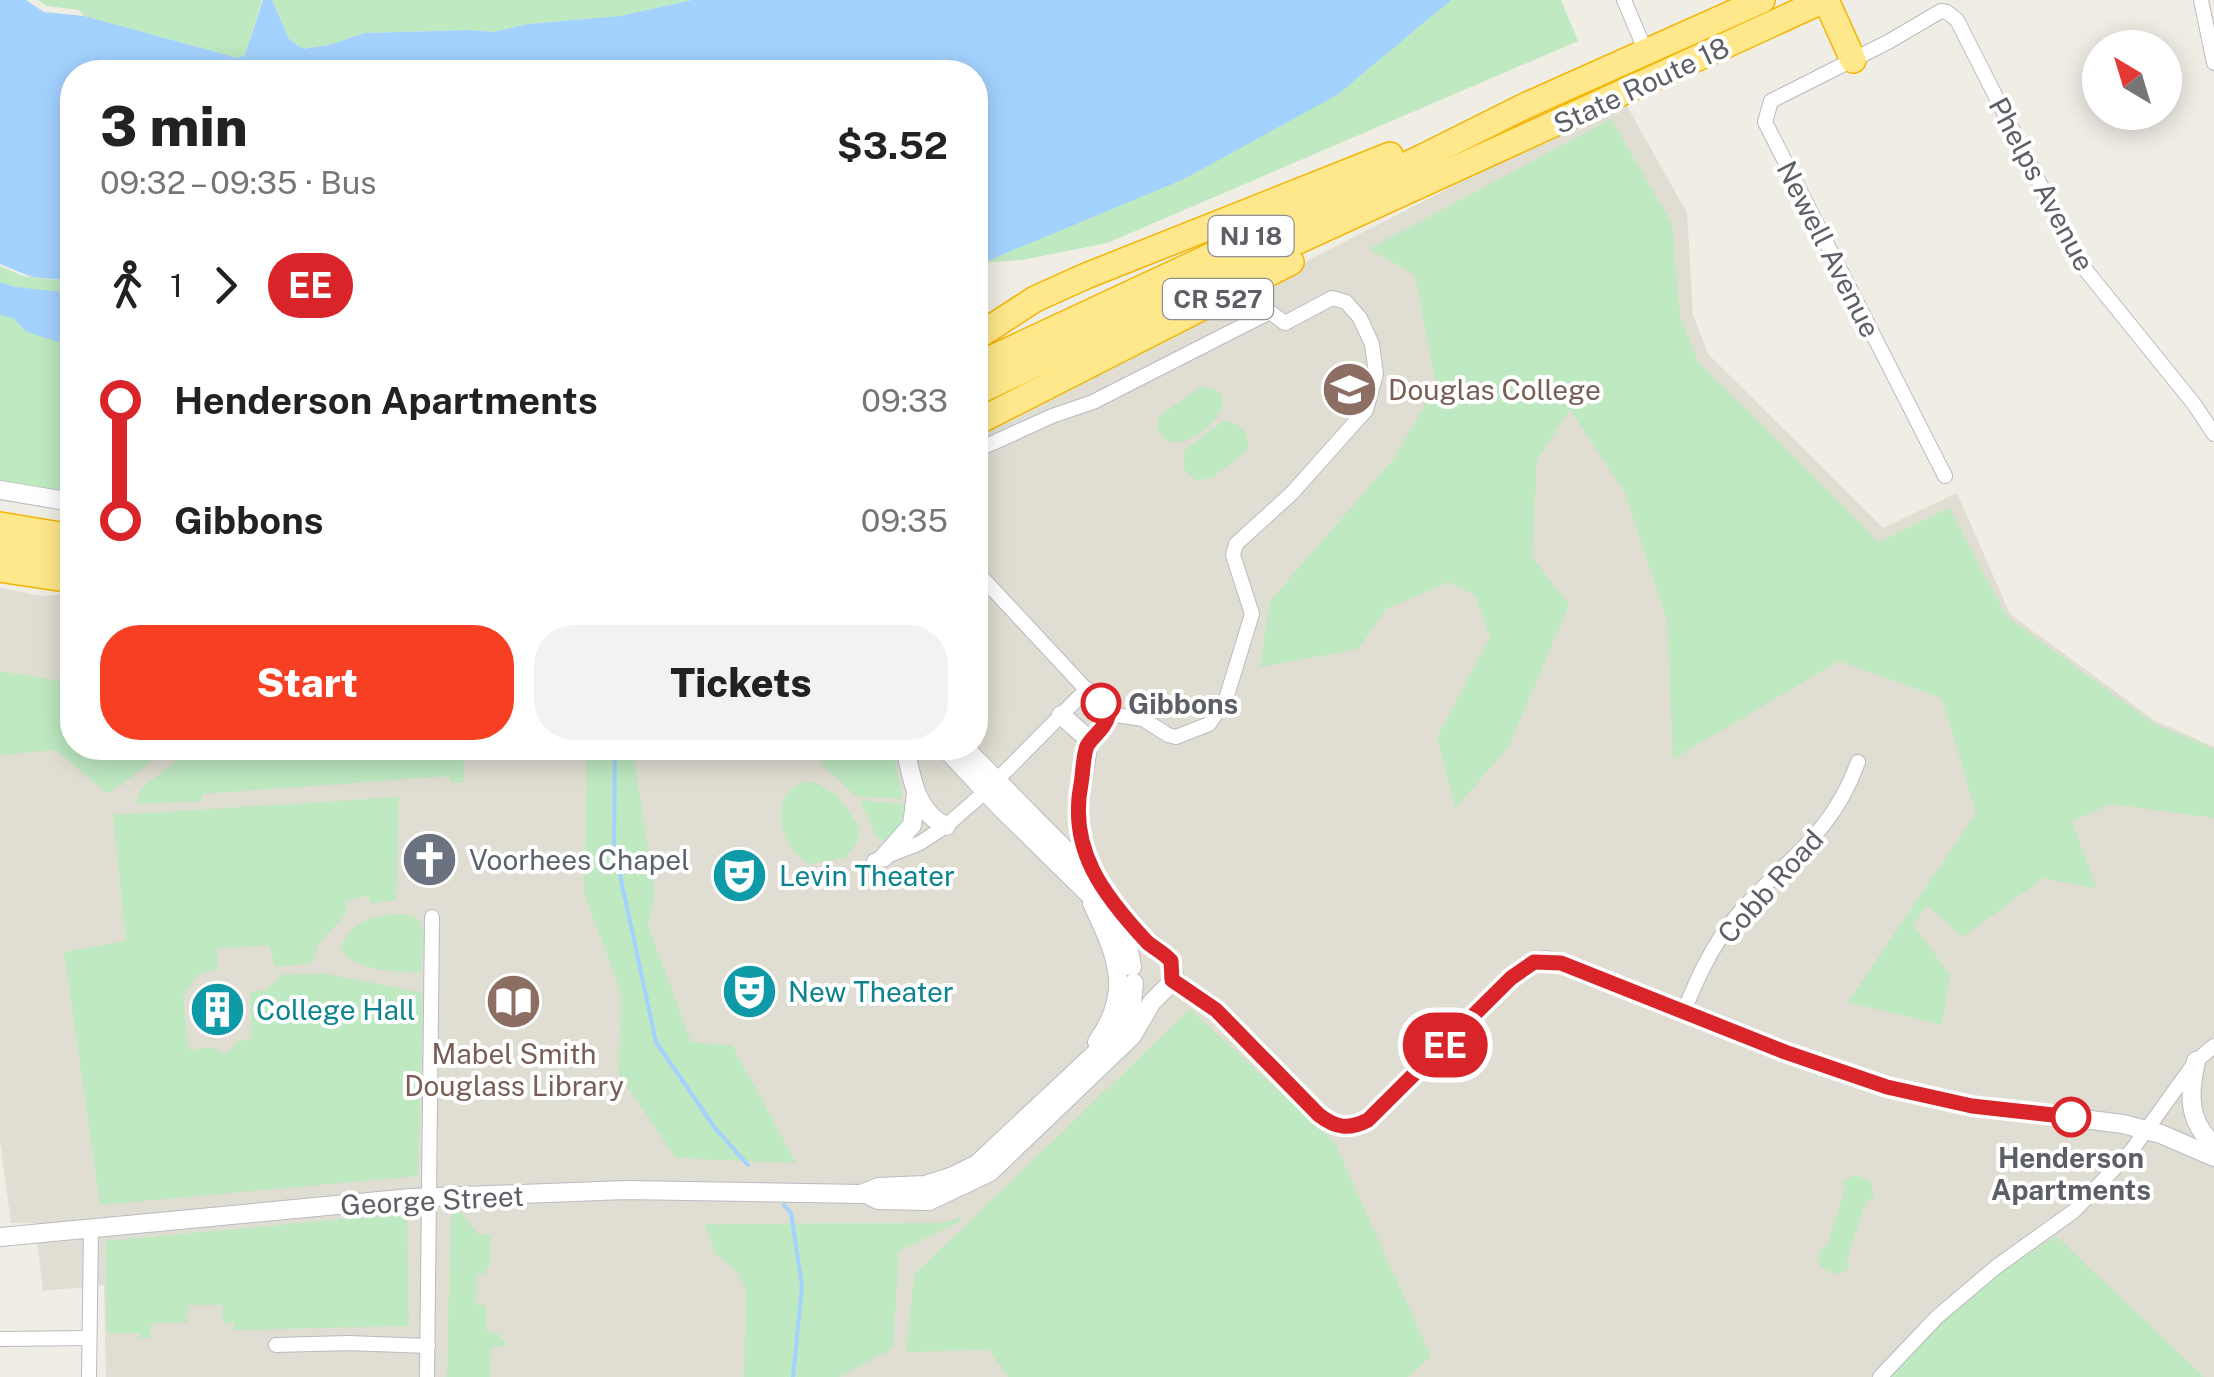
<!DOCTYPE html>
<meta charset="utf-8">
<style>
:root{--surface:#fff;--page:#f2f2f2;--text:#222;--muted:#767676;--accent:#f63f23}
body{margin:0;font-family:"Public Sans",sans-serif;background:var(--page);color:var(--text);height:100vh;display:flex;flex-direction:column;font-size:38px;white-space:nowrap}
*{box-sizing:border-box;margin:0}
p{font-size:32px;color:var(--muted)}
.icon{flex:none;width:55px;height:55px;fill:none;stroke:currentColor;stroke-width:2;stroke-linecap:round;stroke-linejoin:round}
.map{position:relative;flex:1;overflow:hidden}
.details{position:absolute;left:60px;top:60px;width:928px;height:700px;display:flex;flex-direction:column;background:var(--surface);border-radius:40px;box-shadow:0 5px 25px #0003}
.details>*{flex:none}
.badge{padding:0 20px;border-radius:32px;font-size:35px;line-height:65px}
.needle{width:65px;rotate:322deg}
.tools{position:absolute;left:2082px;top:30px;display:grid;gap:20px}
.tools a{display:grid;place-items:center;width:100px;height:100px;border-radius:50%;background:var(--surface);box-shadow:0 5px 25px #0003;font-size:50px}
.map>.badge{position:absolute;translate:-50% -50%;box-shadow:0 0 0 5px #fff}
.legs{display:flex;align-items:center;gap:15px;height:110px;padding:0 40px;font-size:32px}
.legs p{margin-inline-start:auto}
.summary{display:flex;align-items:center;justify-content:space-between;height:170px;padding:0 40px}
h1{font-size:55px;font-weight:800;line-height:75px}
.action{display:flex;gap:20px;margin-top:auto;padding:20px 40px}
.action a{flex:1;height:115px;border-radius:40px;background:var(--accent);color:#fff;font-size:40px;font-weight:800;line-height:115px;text-align:center}
.action a+a{background:var(--page);color:var(--text)}
ul{padding:0 40px;list-style:none}
li{display:flex;align-items:center;gap:35px;height:120px;font-size:38px}
li i{display:grid;place-items:center;width:15px;height:100%;margin:0 12px;background:currentColor}
li i::after{content:'';width:25px;height:25px;margin:-12px;border:8px solid;border-radius:50%;background:var(--surface)}
li p{margin-inline-start:auto}
li:first-child i{background:linear-gradient(#0000 50%,currentColor 0)}
li:last-child i{background:linear-gradient(currentColor 50%,#0000 0)}
.map>svg:first-child{display:block}
</style>
<div class="map">
<svg width="2214" height="1377" viewBox="0 0 2214 1377">
<rect width="100%" height="100%" fill="#efede4"/>
<polygon fill="#e0ddd2" points="1623,99 1687,213 1693,315 1708,354 1883,528 1957,493 2010,614 2154,720 2214,747 2214,1377 106,1377 104,1285 43,1291 35,1223 11,1223 0,1141 0,588 42,596 72,594 72,748 975,748 975,431"/>
<g fill="#bee9c1">
<polygon points="38,0 262,0 245,56 238,58 84,16 79,10 47,6"/>
<polygon points="272,0 692,0 620,16 528,24 493,32 470,30 365,33 329,45 303,49 289,39"/>
<polygon points="1400,0 1561,0 1578,41 1107,243 1022,260 978,263"/>
<polygon points="1611,119 1672,224 1680,316 1698,362 1879,542 1949,508 2007,617 2153,723 2214,749 2214,818 2111,804 2072,821 2097,889 2043,878 1963,937 1926,905 1914,926 1950,975 1942,1025 1848,1002 1976,813 1942,698 1839,661 1673,759 1667,620 1625,493 1570,409 1537,460 1532,557 1569,605 1508,748 1455,808 1437,737 1490,637 1475,595 1449,582 1386,609 1358,649 1260,667 1270,601 1396,456 1436,385 1415,275 1369,249"/>
<polygon points="0,266 23,276 72,282 72,491 28,489 0,481"/>
<path d="M1200 387C1255 388 1198 452 1165 441L1157 427 1159 417Z"/>
<path d="M1223 421C1240 422 1252 433 1247 451L1212 478 1195 480 1184 469V451Z"/>
<polygon points="0,671 72,683 72,748 170,748 108,794 56,750 0,755"/>
<polygon points="192,748 463,748 464,782 452,783 449,776 202,794 203,801 134,804 142,788"/>
<polygon points="587,748 638,748 635,765 655,894 648,925 691,1042 732,1045 796,1163 676,1158 619,1075 621,993 584,893"/>
<polygon points="828,748 892,748 903,799 856,796 822,765"/>
<path d="M814 782 837 795 860 828 857 843 845 858 810 864C775 849 767 780 814 782Z"/>
<polygon points="399,797 396,900 371,904 368,895 345,902 347,912 318,945 313,963 276,967 269,945 217,949 217,969 197,975 183,997 189,1050 212,1047 224,1054 233,1048 236,1042 252,1039 250,992 266,990 282,975 327,974 423,993 418,1176 100,1205 64,952 126,941 113,815"/>
<polygon points="862,800 909,805 901,829 887,841 878,839 860,801"/>
<path d="M405 914 418 918 425 937 421 973C397 972 354 971 340 949 351 919 377 915 405 914Z"/>
<polygon points="1190,1009 1335,1143 1431,1357 1408,1377 1008,1377 989,1350 906,1352 914,1275"/>
<path d="M1855 1175 1870 1181 1874 1196 1866 1202 1847 1259 1850 1267C1840 1277 1829 1274 1820 1265L1819 1251 1827 1246 1845 1190 1842 1182Z"/>
<polygon points="451,1211 460,1211 478,1234 491,1235 490,1267 487,1267 486,1273 477,1274 476,1305 487,1305 486,1332 497,1333 508,1346 492,1346 490,1377 447,1377"/>
<polygon points="407,1213 409,1326 234,1330 234,1323 223,1323 223,1305 188,1305 187,1323 151,1323 150,1338 140,1338 139,1333 107,1333 105,1241"/>
<polygon points="961,1217 961,1221 899,1251 893,1348 839,1377 744,1377 746,1291 738,1272 716,1254 704,1224 943,1223"/>
<polygon points="2056,1236 2204,1377 1876,1377 1937,1313"/>
</g>
<g fill="#a4d2ff">
<polygon points="0,0 26,0 44,12 84,16 238,58 245,55 263,0 272,0 289,39 303,49 329,45 365,33 470,30 493,32 528,24 620,16 692,0 1451,0 1337,95 1184,179 975,266 975,72 72,72 72,281 32,277 0,264"/>
<polygon points="0,282 15,287 72,293 72,346 27,332 13,318 0,315"/>
</g>
<g fill="none" stroke-linecap="round" stroke-linejoin="round">
<g stroke="#a4d2ff" stroke-width="4">
<polyline points="615,748 614,847 656,1042 715,1128 748,1165"/>
<polyline points="784,1205 791,1213 802,1286 793,1377"/>
</g>
<defs>
<g id="street">
<polyline points="1624,0 1646,52"/>
<polyline points="2201,0 2214,63"/>
<polyline points="975,451 1052,416 1093,402 1270,312 1285,323 1332,298 1346,302 1360,318 1372,344 1376,374 1366,410 1292,493 1236,544 1233,555 1252,614 1226,699 1209,724 1176,737 1168,735 1143,719 1109,714 975,570"/>
<polyline points="1945,476 1765,122 1771,101 1888,42 1941,11 1947,12 1957,20 2080,263 2194,404 2214,434"/>
<polyline points="1088,746 1099,735 1109,714"/>
<polyline points="874,861 920,843 946,826 986,791 1087,689"/>
<path d="M1684 1011C1697 979 1710 950 1731 923 1779 862 1829 842 1858 762"/>
<polyline points="0,1339 89,1338"/>
<polyline points="276,1345 348,1343 428,1346"/>
<polyline points="89,1377 91,1230"/>
<polyline points="427,1377 432,917"/>
<polyline points="1880,1377 1937,1317 1996,1267 2074,1211 2132,1150 2196,1061 2214,1046"/>
</g>
<g id="secondary">
<polyline points="0,490 72,502"/>
<path d="M1061 715 1085 736 1088 746C1082 790 1069 830 1092 872"/>
<path d="M905 748C912 777 915 812 946 826"/>
<polyline points="945,748 1001,808 1110,915 1127,939 1132,967"/>
<polyline points="883,858 912,825 916,794"/>
<path d="M1092 903C1116 955 1134 990 1097 1042"/>
<path d="M1172 980 1216 1010 1319 1115C1336 1129 1349 1130 1368 1120L1511 978 1534 962 1546 960 1561 963 1785 1051 1887 1087 1972 1105 2123 1124 2161 1134 2214 1157"/>
<path d="M2196 1061C2189 1093 2187 1121 2214 1145"/>
<polyline points="866,1194 878,1200 929,1201 990,1172 1132,1036 1152,1002 1170,984 1174,974 1167,956 1145,939 1100,885 965,748"/>
<polyline points="0,1237 411,1198 626,1190 861,1194 879,1187 925,1185 953,1176 977,1164 1118,1032 1132,1004 1134,983"/>
</g>
<g id="highway">
<polyline points="1826,0 1853,60"/>
<polyline points="975,338 1035,299 1086,276 1390,155"/>
<polyline points="975,366 1423,157 1527,105 1762,0"/>
<polyline points="975,393 1193,289 1824,0"/>
<polyline points="975,423 1291,262"/>
<polyline points="0,525 72,537"/>
<polyline points="0,545 72,556"/>
<polyline points="0,569 72,580"/>
</g>
</defs>
<use href="#street" stroke="#b9bbc1" stroke-width="16"/>
<use href="#secondary" stroke="#b9bcc3" stroke-width="20"/>
<use href="#highway" stroke="#f3b500" stroke-width="28"/>
<use href="#street" stroke="#fff" stroke-width="14"/>
<use href="#secondary" stroke="#fff" stroke-width="18"/>
<use href="#highway" stroke="#ffe88b" stroke-width="25"/>
</g>
<g fill="none" stroke-linecap="round" stroke-linejoin="round">
<defs>
<path id="line-1" d="M1101 703 1109 714C1104 731 1094 734 1087 746 1083 755 1083 774 1081 784 1068 850 1104 896 1147 942 1155 949 1164 953 1171 961L1172 980 1216 1010 1319 1115C1336 1128 1349 1130 1368 1120L1511 978 1534 962 1561 963 1785 1052 1887 1087 1972 1106 2071 1117"/>
</defs>
<use href="#line-1" stroke="#fff" stroke-width="22"/>
<use href="#line-1" stroke="#d9252a" stroke-width="15"/>
</g>
<defs>
<symbol id="school-disc" viewBox="-11 -11 22 22"><circle r="9.5" fill="#8d6e63" stroke="#fff"/><path d="M0-5L7-2L0 1L-7-2ZM-4 1L0 2.5L4 1V4Q0 6-4 4Z" fill="#fff"/></symbol>
<symbol id="church-disc" viewBox="-11 -11 22 22"><circle r="9.5" fill="#6b7280" stroke="#fff"/><path d="M-1.2-6h2.4v3.5h3.3v2.4h-3.3V6h-2.4V-.1h-3.3v-2.4h3.3Z" fill="#fff"/></symbol>
<symbol id="theatre-disc" viewBox="-11 -11 22 22"><circle r="9.5" fill="#0f9aa8" stroke="#fff"/><path d="M-5-5.5Q0-4 5-5.5V0Q5 5 0 6Q-5 5-5 0ZM-3.3-2.5H-1v1.5H-3.3ZM1-2.5H3.3v1.5H1ZM-2.8 1Q0 5.5 2.8 1Z" fill="#fff"/></symbol>
<symbol id="library-disc" viewBox="-11 -11 22 22"><circle r="9.5" fill="#8d6e63" stroke="#fff"/><path d="M-6-4Q-3-5.5-.7-3.5V5Q-3 3-6 4ZM6-4Q3-5.5 .7-3.5V5Q3 3 6 4Z" fill="#fff"/></symbol>
<symbol id="building-disc" viewBox="-11 -11 22 22"><circle r="9.5" fill="#0f9aa8" stroke="#fff"/><path d="M-4-6H4V6H1V3H-1V6H-4ZM-2.5-4.3h1.7v1.8h-1.7ZM.8-4.3h1.7v1.8H.8ZM-2.5-1h1.7V.8h-1.7ZM.8-1h1.7V.8H.8Z" fill="#fff"/></symbol>
</defs>
<g fill-rule="evenodd">
<use href="#school-disc" x="1318" y="358" width="63" height="63"/>
<use href="#church-disc" x="398" y="828" width="63" height="63"/>
<use href="#theatre-disc" x="708" y="844" width="63" height="63"/>
<use href="#theatre-disc" x="718" y="960" width="63" height="63"/>
<use href="#library-disc" x="482" y="970" width="63" height="63"/>
<use href="#building-disc" x="186" y="978" width="63" height="63"/>
</g>
<g fill="#fff" stroke="#d9252a" stroke-width="5">
<circle cx="1101" cy="703" r="18"/>
<circle cx="2071" cy="1117" r="18"/>
</g>
<g text-anchor="middle" dominant-baseline="central" stroke-width="8" stroke-linejoin="round" paint-order="stroke">
<g fill="#fff" stroke="#8d8f93" stroke-width="2.5">
<rect x="1208.5" y="216" width="85" height="40" rx="8"/>
<rect x="1163" y="279" width="110" height="40" rx="8"/>
</g>
<g font-size="25" font-weight="bold" fill="#5c5f65">
<text x="1251" y="236">NJ 18</text>
<text x="1218" y="299">CR 527</text>
</g>
<g font-size="28" fill="#5c5f65" stroke="#fff">
<text transform="translate(1641 85) rotate(-25)">State Route 18</text>
<text transform="translate(2042 184) rotate(62)">Phelps Avenue</text>
<text transform="translate(1829 249) rotate(63)">Newell Avenue</text>
<text transform="translate(1770 886) rotate(-48)">Cobb Road</text>
<text transform="translate(432 1200) rotate(-3)">George Street</text>
</g>
<g font-size="28" fill="#785e54" stroke="#fff" text-anchor="start">
<text x="1388" y="389">Douglas College</text>
<text x="514" y="1053" text-anchor="middle">Mabel Smith<tspan x="514" dy="32">Douglass Library</tspan></text>
</g>
<g font-size="28" font-weight="bold" fill="#5c5f65" stroke="#fff" text-anchor="start">
<text x="1128" y="703">Gibbons</text>
<text x="2071" y="1157" text-anchor="middle">Henderson<tspan x="2071" dy="32">Apartments</tspan></text>
</g>
<g font-size="28" fill="#5b616d" stroke="#fff" text-anchor="start">
<text x="469" y="859">Voorhees Chapel</text>
</g>
<g font-size="28" fill="#0d838f" stroke="#fff" text-anchor="start">
<text x="779" y="875">Levin Theater</text>
<text x="788" y="991">New Theater</text>
<text x="256" y="1009">College Hall</text>
</g>
</g>
</svg>
<div class="tools">
<a><svg class="needle" viewBox="-14 -14 28 28"><path d="M0-13l5 13h-10z" fill="#e53935"/><path d="M0 13l5-13h-10z" fill="#767676"/></svg></a>
</div>
<b class="badge" style="left:1445px;top:1045px;background:#d9252a;color:#fff">EE</b>
<section class="details">
<div class="summary"><div><h1>3 min</h1><p>09:32 – 09:35 · Bus</p></div><b>$3.52</b></div>
<div class="legs"><svg class="icon" aria-label="walk" viewBox="0 0 24 24"><circle cx="13" cy="4" r="2"/><path d="M13 8l-2 6 4 7M11 14l-3 7M7 12l3-4h3l4 4"/></svg>1<svg class="icon" aria-label="forward" viewBox="0 0 24 24"><path d="M9 5l7 7-7 7"/></svg><b class="badge" style="background:#d9252a;color:#fff">EE</b></div>
<ul>
<li><i style="color:#d9252a"></i><b>Henderson Apartments</b><p>09:33</p></li>
<li><i style="color:#d9252a"></i><b>Gibbons</b><p>09:35</p></li>
</ul>
<div class="action"><a>Start</a><a>Tickets</a></div>
</section>
</div>
